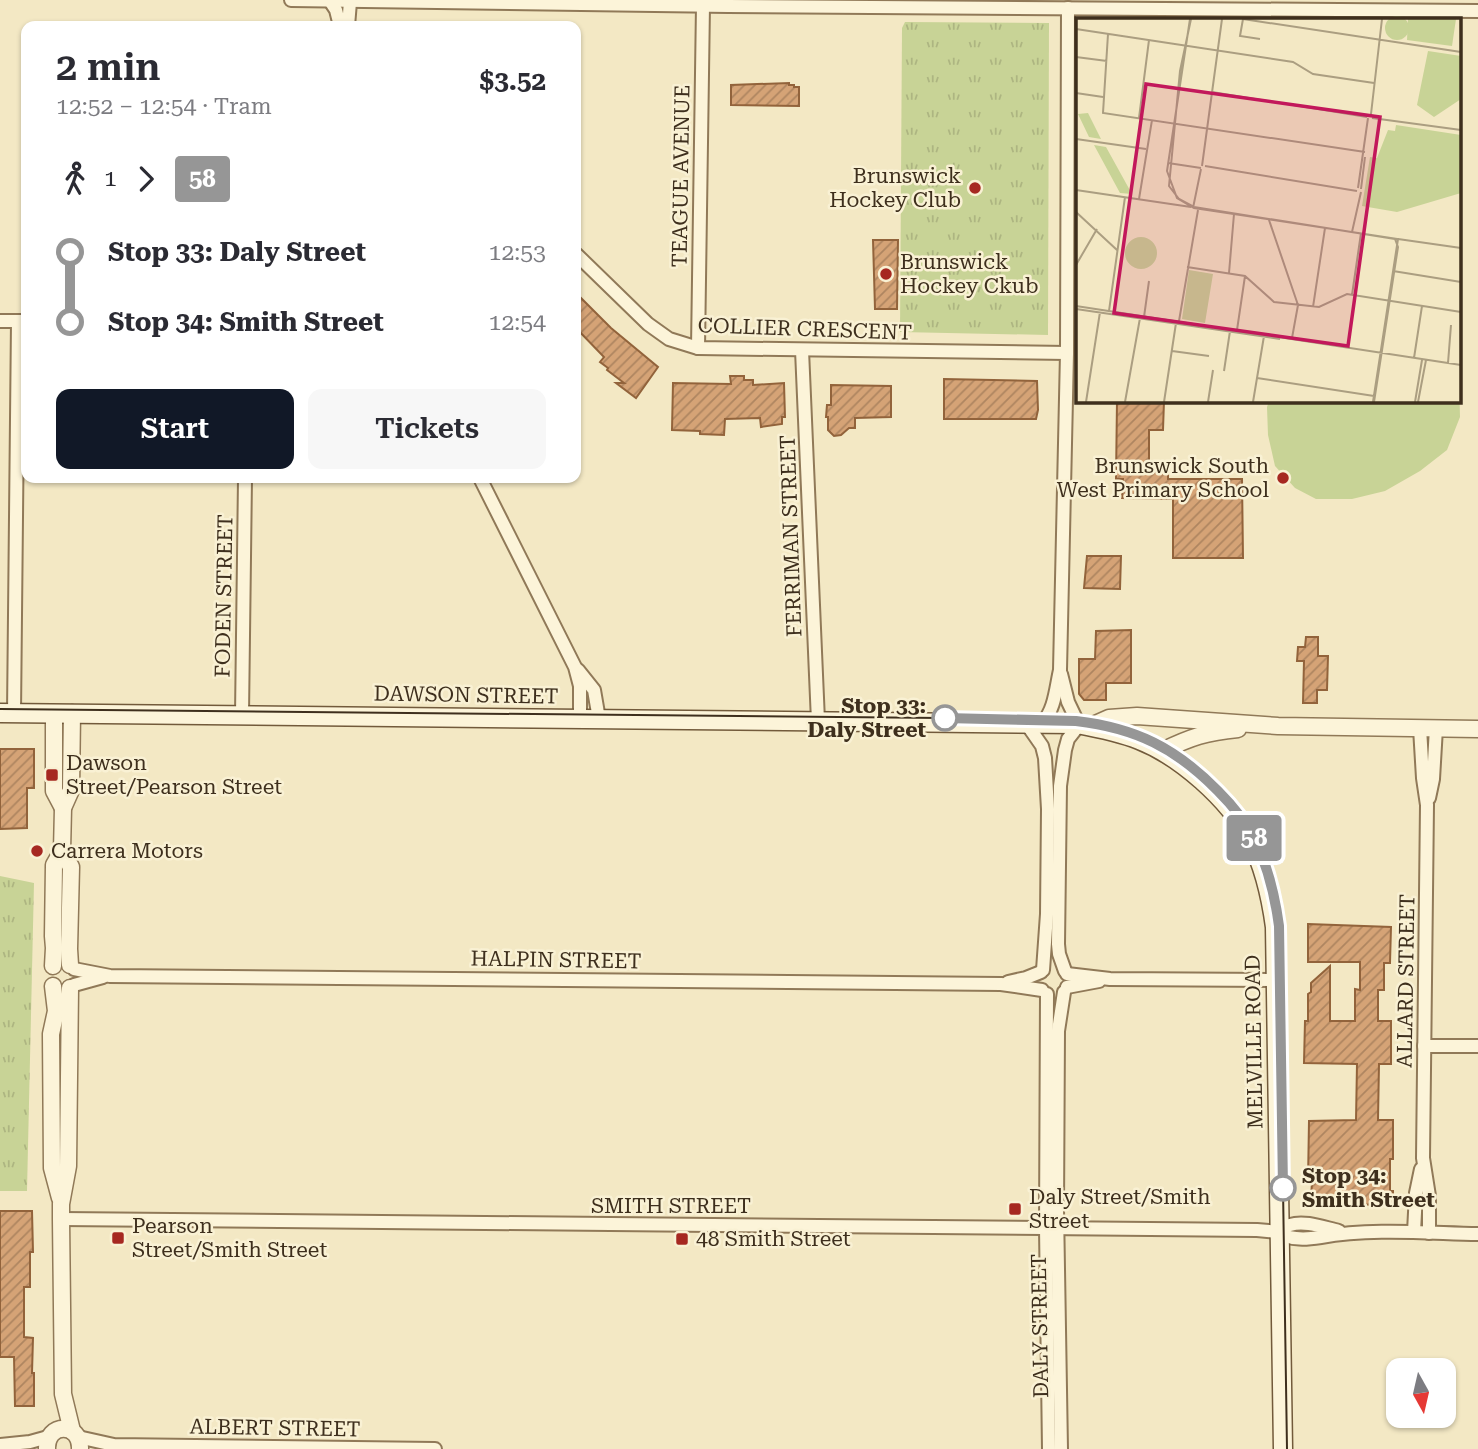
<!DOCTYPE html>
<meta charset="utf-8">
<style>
:root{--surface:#fff;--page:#f7f7f7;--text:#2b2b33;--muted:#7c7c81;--accent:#111827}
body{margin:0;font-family:"Roboto Serif",serif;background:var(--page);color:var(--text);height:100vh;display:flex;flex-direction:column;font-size:26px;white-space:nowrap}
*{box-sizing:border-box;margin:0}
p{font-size:23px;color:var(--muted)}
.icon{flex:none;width:38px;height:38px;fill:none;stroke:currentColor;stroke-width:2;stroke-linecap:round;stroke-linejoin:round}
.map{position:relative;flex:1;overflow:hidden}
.panel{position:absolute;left:21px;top:21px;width:560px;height:462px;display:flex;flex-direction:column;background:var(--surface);border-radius:14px;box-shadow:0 2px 5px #0004}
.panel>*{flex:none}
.badge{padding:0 14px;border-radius:5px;font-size:24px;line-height:46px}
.needle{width:46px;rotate:172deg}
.controls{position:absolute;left:1386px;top:1358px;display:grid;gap:14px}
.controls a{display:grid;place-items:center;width:70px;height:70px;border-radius:14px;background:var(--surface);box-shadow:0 2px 5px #0004;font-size:35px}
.map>.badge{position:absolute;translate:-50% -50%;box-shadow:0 0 0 4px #fff}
.legs{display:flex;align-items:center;gap:10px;height:77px;padding:0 35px;font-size:23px}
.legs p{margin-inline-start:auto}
.head{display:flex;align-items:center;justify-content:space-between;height:119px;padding:0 35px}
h1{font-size:38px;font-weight:600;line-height:52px}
.primary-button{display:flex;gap:14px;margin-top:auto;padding:14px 35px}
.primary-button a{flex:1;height:80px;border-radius:14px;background:var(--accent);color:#fff;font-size:28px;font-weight:600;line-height:80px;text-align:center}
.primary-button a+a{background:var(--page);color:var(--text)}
ul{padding:0 35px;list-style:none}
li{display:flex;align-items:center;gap:24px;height:70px;font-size:26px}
li i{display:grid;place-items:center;width:10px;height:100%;margin:0 9px;background:currentColor}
li i::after{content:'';width:18px;height:18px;margin:-9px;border:5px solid;border-radius:50%;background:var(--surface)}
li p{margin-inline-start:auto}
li:first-child i{background:linear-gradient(#0000 50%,currentColor 0)}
li:last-child i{background:linear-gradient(currentColor 50%,#0000 0)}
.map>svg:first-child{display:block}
</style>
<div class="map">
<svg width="1478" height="1449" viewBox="0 0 1478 1449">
<defs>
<pattern id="park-tufts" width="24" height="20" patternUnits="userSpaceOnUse" patternTransform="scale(1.75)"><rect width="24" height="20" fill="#c8d396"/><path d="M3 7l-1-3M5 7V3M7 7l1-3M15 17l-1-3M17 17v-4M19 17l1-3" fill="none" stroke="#adb581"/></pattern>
<pattern id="building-hatch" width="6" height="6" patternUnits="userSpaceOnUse" patternTransform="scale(1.75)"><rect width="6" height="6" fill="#d5a376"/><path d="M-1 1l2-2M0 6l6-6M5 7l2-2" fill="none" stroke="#ae8560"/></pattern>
</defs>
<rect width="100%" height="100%" fill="#f3e8c4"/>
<polygon fill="#c8d396" points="1459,378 1460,417 1447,450 1420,471 1385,491 1352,499 1316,499 1295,488 1275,466 1268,435 1267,407 1269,401 1459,401"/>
<g fill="url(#park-tufts)">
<polygon points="905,22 1049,23 1048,335 900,332 902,28"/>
<polygon points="0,876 34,883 27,1191 0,1191"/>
</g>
<g fill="url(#building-hatch)" stroke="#92633b" stroke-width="2">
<polygon points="789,83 789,85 794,85 794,87 799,87 799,106 731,105 731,85"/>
<polygon points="873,240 898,240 897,309 875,309"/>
<polygon points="576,293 611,328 658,367 636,398 616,383 624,383 607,370 608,368 600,362 604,357 576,328"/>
<polygon points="730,376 744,376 744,380 753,380 753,385 784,383 785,417 782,417 782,424 761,427 760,418 725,419 724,435 700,434 700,431 672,430 673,383 731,384"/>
<polygon points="944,379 1037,381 1038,410 1036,419 944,419"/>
<polygon points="831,385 891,386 891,417 855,418 855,428 849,428 841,435 834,436 828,430 828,417 826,417 827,405 831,405"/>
<polygon points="1117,401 1164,401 1163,430 1149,430 1149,461 1168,461 1168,479 1242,479 1243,558 1173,558 1173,499 1122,498 1123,479 1116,479"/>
<polygon points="1087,556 1121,556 1120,589 1084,588"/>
<polygon points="1131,630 1131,683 1106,683 1106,700 1084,700 1079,694 1079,659 1095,659 1096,631"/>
<polygon points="1306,637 1318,637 1318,656 1328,656 1327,690 1317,690 1317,703 1303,703 1304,661 1297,661 1298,647 1305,647"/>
<polygon points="0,749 34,749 34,788 27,788 27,828 0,829"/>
<polygon points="1308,924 1391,927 1390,963 1384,963 1384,990 1378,990 1378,1021 1391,1021 1391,1064 1379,1064 1378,1120 1393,1120 1393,1159 1390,1159 1390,1191 1393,1191 1393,1205 1314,1204 1314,1199 1311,1198 1312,1182 1308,1182 1309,1121 1356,1120 1357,1064 1304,1063 1305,1021 1308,1021 1308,994 1311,992 1311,983 1330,966 1330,1021 1355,1021 1355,989 1360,990 1360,962 1308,962"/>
<polygon points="0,1211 32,1211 33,1252 30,1252 30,1287 24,1287 24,1337 33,1338 32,1373 34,1373 34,1406 15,1406 14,1357 0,1357"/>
</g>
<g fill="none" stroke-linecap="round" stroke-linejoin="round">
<defs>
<g id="minor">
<polyline points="291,0 728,6 1478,11"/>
<polyline points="330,1 336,10 340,26"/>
<polyline points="348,26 350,2"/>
<polyline points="576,254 648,324 669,339 698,348 1067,353"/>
<polyline points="0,321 24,321"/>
<polyline points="698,348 703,5"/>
<polyline points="802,350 818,721"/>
<polyline points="480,478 575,667 580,686 580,719"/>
<polyline points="578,670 594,690 599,719"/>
<polyline points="1061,674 1068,702 1079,725 1068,739 1065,750 1060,786 1058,944 1059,954 1065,971"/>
<polyline points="14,713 18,321"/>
<polyline points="242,715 245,478"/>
<polyline points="1026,723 1042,746 1045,758 1048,809 1047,914 1043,970"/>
<path d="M1042 723C1055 710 1056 687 1060 670L1067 353 1068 8"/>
<polyline points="1420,728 1423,778 1427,805 1423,1158 1429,1196 1429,1233"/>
<polyline points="1429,798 1433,779 1436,728"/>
<polyline points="74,969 110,976 1001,984 1042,990"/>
<polyline points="1067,974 1110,979 1276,980"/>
<polyline points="1008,982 1026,978 1041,972"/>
<polyline points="74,985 103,977"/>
<polyline points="1067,987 1099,981"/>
<polyline points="1047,994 1046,1228 1049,1449"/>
<polyline points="1424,1046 1478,1046"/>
<path d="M61 1219 1257 1230 1279 1232C1290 1241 1308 1239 1321 1237 1372 1228 1426 1233 1478 1234"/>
<path d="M1279 1232C1281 1231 1288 1225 1290 1225 1305 1220 1325 1228 1339 1231"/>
<polyline points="1414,1232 1416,1193 1421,1169"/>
<polyline points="78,1437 114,1445 435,1449"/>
<polyline points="0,1445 30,1442 48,1437"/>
<polyline points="1061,1449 1057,1209 1058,1031 1064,992"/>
</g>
<g id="tertiary">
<polyline points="54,713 54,791 63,808"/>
<polyline points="1091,726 1109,718 1137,716 1278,726 1478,729"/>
<path d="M1162 751C1191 737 1206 732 1238 729"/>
<polyline points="62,851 71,867 69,949 70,965"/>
<polyline points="53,966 54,948 53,936 54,865 62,851 63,808 71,790 72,713"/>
<polyline points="53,986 56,1011 51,1034 52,1168 60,1198"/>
<polyline points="70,988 68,1166 61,1204 61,1219 63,1394 72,1431"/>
<path d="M47 1449C46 1422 81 1422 80 1449"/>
</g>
<path id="secondary" d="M0 713 1077 724C1098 728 1119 732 1139 740 1180 756 1229 799 1250 839 1264 866 1271 897 1275 927L1283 1449"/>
</defs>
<use href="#minor" stroke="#907958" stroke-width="16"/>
<use href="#tertiary" stroke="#907958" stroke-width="19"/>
<use href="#secondary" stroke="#725a3b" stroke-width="21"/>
<use href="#minor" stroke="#fcf4d9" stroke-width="12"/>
<use href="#tertiary" stroke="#fcf4d9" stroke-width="16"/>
<use href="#secondary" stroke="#fcf4d9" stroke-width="18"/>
<path stroke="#3e2f1d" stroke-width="2" d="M0 709 1046 719C1067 720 1089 721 1110 726 1153 737 1188 760 1219 792 1232 806 1246 821 1254 839 1268 867 1275 896 1279 926L1287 1449"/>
</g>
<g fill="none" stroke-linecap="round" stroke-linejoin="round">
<defs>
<path id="line-1" d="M945 718 1076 721C1136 728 1176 748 1218 791 1232 805 1245 821 1254 838 1268 866 1275 896 1279 926L1283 1188"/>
</defs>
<use href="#line-1" stroke="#fff" stroke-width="16"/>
<use href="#line-1" stroke="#969696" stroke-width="10"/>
</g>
<g fill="#a62821" stroke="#f9f1d4" stroke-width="2.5">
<circle cx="975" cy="188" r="7"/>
<circle cx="886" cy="274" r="7"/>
<circle cx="1283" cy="478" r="7"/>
<rect x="45" y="768" width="14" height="14" rx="3.5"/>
<circle cx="37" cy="851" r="7"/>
<rect x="1008" y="1202" width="14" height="14" rx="3.5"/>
<rect x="111" y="1231" width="14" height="14" rx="3.5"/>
<rect x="675" y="1232" width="14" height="14" rx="3.5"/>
</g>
<g fill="#fff" stroke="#969696" stroke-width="3.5">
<circle cx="945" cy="718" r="12"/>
<circle cx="1283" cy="1188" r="12"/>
</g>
<g text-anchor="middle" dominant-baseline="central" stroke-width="5" stroke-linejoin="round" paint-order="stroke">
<g font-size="21" fill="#3e2f1d" stroke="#f9f1d4">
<text transform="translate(681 176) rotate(-89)">TEAGUE AVENUE</text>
<text transform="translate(805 329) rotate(2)">COLLIER CRESCENT</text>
<text transform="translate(791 536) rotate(-92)">FERRIMAN STREET</text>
<text transform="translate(224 596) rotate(-89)">FODEN STREET</text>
<text transform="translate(466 695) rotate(1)">DAWSON STREET</text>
<text transform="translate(556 960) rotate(1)">HALPIN STREET</text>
<text transform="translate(1406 981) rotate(-89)">ALLARD STREET</text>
<text transform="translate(1254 1042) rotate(-91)">MELVILLE ROAD</text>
<text x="671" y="1206">SMITH STREET</text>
<text transform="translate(1040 1326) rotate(-91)">DALY STREET</text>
<text transform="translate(275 1428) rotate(1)">ALBERT STREET</text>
</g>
<g font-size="21" fill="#3e2f1d" stroke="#f9f1d4" text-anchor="start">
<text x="961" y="176" text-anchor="end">Brunswick<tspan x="961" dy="24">Hockey Club</tspan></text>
<text x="900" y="262">Brunswick<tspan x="900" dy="24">Hockey Ckub</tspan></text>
<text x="1269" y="466" text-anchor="end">Brunswick South<tspan x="1269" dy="24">West Primary School</tspan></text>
<text x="66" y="763">Dawson<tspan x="66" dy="24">Street/Pearson Street</tspan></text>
<text x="51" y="851">Carrera Motors</text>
<text x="1029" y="1197">Daly Street/Smith<tspan x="1029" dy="24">Street</tspan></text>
<text x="132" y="1226">Pearson<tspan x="132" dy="24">Street/Smith Street</tspan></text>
<text x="696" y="1239">48 Smith Street</text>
</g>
<g font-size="21" font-weight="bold" fill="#3e2f1d" stroke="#f9f1d4" text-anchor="end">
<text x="926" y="706">Stop 33:<tspan x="926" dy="24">Daly Street</tspan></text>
<text x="1302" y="1176" text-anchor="start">Stop 34:<tspan x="1302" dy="24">Smith Street</tspan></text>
</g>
</g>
<g transform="translate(1076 18)">
<rect width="385" height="385" fill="#f3e8c4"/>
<path d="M332 1H380L376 28 331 22ZM49 235a16 16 0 1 1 32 0a16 16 0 1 1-32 0Z" fill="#c8d396"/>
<path d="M309 10a12 12 0 1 1 24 0a12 12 0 1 1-24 0ZM352 33 385 38V81L358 99 341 87ZM12 95 25 121 13 119 2 96ZM320 107 385 117V175L321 194 286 188 294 139 301 140 312 112 319 113ZM18 127 30 129 56 176 44 175ZM113 252 137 256 129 305 106 301Z" fill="#c8d396"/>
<path fill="none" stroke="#ab9e81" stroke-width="2" d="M114 1 91 153 101 180 118 190 322 221 297 384M115 1 104 53 93 168 103 181 118 189 319 221 322 229 298 384M0 11 217 44 237 56 298 65M32 16 27 95 289 134M184 21 164 18 167 1 385 34M0 39 31 43M136 74 291 99M0 75 27 79M295 96 306 1M63 100 73 22M296 100 385 112M0 121 70 131M92 145 125 150M126 148 146 1M129 148 281 173M282 170 292 100M285 171 289 139M0 172 115 189M63 181 76 102M117 190 125 151M0 194 41 232M193 202 222 287 216 320M276 214 285 174M322 221 385 230M0 247 21 211M111 249 169 258 198 284 243 289 271 276 385 294M317 253 385 264M153 255 158 196M276 277 285 215M0 288 385 347M237 289 249 210M0 291 204 321M33 293 49 179M68 299 73 263M103 303 122 192M161 312 169 258M96 333 133 338M338 340 346 288M372 345 375 307M148 353 154 313M181 360 298 378M10 384 24 294M49 384 64 300M88 384 100 305M132 384 137 352M177 384 188 318M339 384 346 342M342 384 350 342"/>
<path fill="#c2185b" fill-opacity="0.15" stroke="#c2185b" stroke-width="3.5" d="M70 66 304 99 272 328 38 295Z"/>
<rect width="385" height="385" fill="none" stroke="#3e2f1d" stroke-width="3.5"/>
</g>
</svg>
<div class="controls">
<a><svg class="needle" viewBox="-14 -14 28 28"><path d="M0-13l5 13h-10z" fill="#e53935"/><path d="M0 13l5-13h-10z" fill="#7c7c81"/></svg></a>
</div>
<b class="badge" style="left:1254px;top:838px;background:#969696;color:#fff">58</b>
<section class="panel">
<div class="head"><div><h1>2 min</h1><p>12:52 – 12:54 · Tram</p></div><b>$3.52</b></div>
<div class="legs"><svg class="icon" aria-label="walk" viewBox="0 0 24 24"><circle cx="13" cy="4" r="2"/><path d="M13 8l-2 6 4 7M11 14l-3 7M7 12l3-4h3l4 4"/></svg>1<svg class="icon" aria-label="forward" viewBox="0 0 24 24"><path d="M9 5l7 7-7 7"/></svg><b class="badge" style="background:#969696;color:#fff">58</b></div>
<ul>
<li><i style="color:#969696"></i><b>Stop 33: Daly Street</b><p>12:53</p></li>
<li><i style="color:#969696"></i><b>Stop 34: Smith Street</b><p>12:54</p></li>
</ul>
<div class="primary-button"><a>Start</a><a>Tickets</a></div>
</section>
</div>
